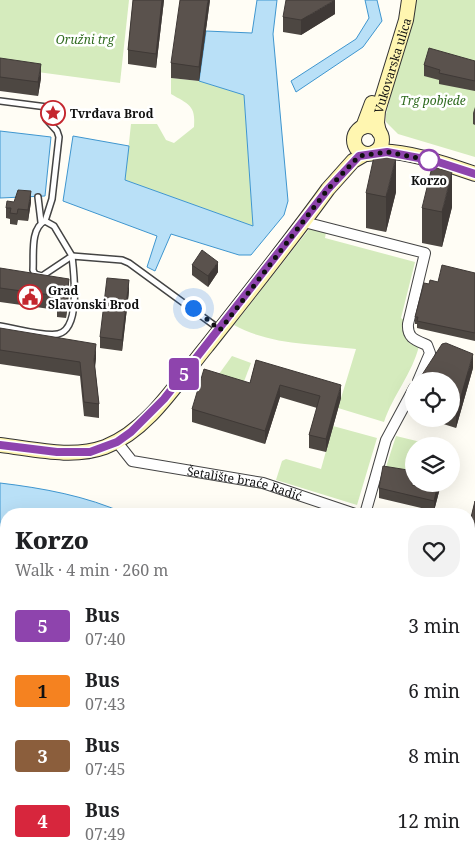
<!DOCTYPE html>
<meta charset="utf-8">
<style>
:root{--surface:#fff;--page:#f2f2f2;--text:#202124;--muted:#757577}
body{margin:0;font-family:"Noto Serif",serif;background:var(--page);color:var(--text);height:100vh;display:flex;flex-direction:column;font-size:19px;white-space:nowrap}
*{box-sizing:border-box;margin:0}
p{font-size:16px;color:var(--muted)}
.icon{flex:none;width:28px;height:28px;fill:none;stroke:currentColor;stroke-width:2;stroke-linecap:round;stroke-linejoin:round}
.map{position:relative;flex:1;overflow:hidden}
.details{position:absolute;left:0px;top:508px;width:475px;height:356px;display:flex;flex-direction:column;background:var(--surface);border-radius:20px 20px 0 0;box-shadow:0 5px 20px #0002}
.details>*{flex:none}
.badge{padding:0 10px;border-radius:4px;font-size:18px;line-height:32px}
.buttons{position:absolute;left:405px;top:372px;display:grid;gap:10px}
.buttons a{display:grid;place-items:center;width:55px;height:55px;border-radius:50%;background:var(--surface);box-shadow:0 5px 20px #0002;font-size:25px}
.you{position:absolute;width:25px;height:25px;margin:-12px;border:4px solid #fff;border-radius:50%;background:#1a73e8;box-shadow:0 0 0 8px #1a73e833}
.map>.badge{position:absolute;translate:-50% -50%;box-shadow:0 0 0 2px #fff}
.round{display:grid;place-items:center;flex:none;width:52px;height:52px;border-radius:20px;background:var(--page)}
.head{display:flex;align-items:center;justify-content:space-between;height:85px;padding:0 15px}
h1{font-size:24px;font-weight:800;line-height:38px}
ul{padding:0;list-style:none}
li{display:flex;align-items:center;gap:15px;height:65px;padding:0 15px}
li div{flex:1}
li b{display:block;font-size:19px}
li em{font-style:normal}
li .badge{min-width:55px;font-weight:700;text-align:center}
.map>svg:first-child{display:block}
</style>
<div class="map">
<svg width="475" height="863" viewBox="0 0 475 863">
<rect width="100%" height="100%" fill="#fffdf5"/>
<g fill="#d5ebbd">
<polygon points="0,0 129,0 120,83 0,67"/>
<polygon points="416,0 475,0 475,157 398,134 386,122 386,114"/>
<path d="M171 78 199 81 244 95 253 226 125 180 131 124H157L166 140 174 143 194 127C196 105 188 104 171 94Z"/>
<path d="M310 228 326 232 325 238 415 262 401 318 405 321 409 343 419 346C412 374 393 395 384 422L338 408 356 349C316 344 269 345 234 325Z"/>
<polygon points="232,356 251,363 240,392 219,374"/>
<polygon points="333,426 377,438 357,505 276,480 282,461 286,459 321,469"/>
<polygon points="396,436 429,444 429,446 414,446 414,481 383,476"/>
</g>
<polygon fill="#b9dc9c" points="0,743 6,745 6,779 0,781"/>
<g fill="#b9e0f7" stroke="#3f96cf">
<polygon points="257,0 277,0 273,34 288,201 284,215 251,255 239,255 171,234 155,271 147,267 157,236 63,201 73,136 129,146 125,180 253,226 244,95 199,81 206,31 252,33"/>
<polygon points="365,0 377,0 382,21 363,47 296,92 291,81 356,39 369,18"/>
<polygon points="0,131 51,137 45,196 0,198"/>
<path d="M0 483C42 488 87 496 126 514H6V745L0 743Z"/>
<polygon points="469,616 475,619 475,863 0,863 0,781 6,779 6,858 469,858"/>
</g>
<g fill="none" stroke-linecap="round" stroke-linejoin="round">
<defs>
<g id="lane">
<path d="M0 101 47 107 46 119 57 131 59 137 52 199 45 221C30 228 34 255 33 270L35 274 42 276 72 256 54 226 45 221"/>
<polyline points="38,197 41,222"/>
<path d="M0 326C15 328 44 337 58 334 81 329 74 274 72 256L122 260 129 263 218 328"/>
</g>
<g id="street">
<path d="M304 222 425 253 408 324C407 338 415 340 427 345L430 353 418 381"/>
<path id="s1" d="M117 442 132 461 263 483 355 514"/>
<polyline points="365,514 386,440 414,388"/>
<polyline points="469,559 475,562"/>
</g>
<g id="secondary">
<circle cx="368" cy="140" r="14"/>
<polyline points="363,127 372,103"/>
<path id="s2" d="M379 132 377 123 378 111 406 20 409 0"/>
<path d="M375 152C401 148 449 165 475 174"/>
<path d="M0 445C34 449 72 459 105 447 149 430 178 381 207 346 248 294 289 243 328 189L353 161 365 154"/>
</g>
</defs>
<use href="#lane" stroke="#444" stroke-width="8"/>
<use href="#street" stroke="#444" stroke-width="12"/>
<use href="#secondary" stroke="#333" stroke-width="16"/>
<use href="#lane" stroke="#fff" stroke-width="5"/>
<use href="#street" stroke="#fff" stroke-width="10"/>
<use href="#secondary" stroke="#fff6b0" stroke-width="14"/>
</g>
<g fill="#4d4742">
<polygon points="133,0 164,0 156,68 128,64 128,50"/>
<polygon points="210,0 199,81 171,78 171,63"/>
<polygon points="335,14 301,35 283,32 283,17"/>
<polygon points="0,58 41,78 38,96 0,91"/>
<polygon points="475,61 475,91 439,84 439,80 424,76 424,65"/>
<polygon points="475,107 475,125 473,124 473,113"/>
<polygon points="396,192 386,232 366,228 366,193"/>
<polygon points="14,202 31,202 28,221 18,220 17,225 10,224 10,219 6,218 6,208"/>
<polygon points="452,207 442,247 422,243 422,208"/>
<polygon points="192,265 218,272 208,287 192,275"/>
<polygon points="0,268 69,293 66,318 57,317 57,310 0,302"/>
<polygon points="475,273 475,341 417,328 417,324 415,324 415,317 429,284"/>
<polygon points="129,291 122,351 100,348 100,337"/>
<polygon points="0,328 96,358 95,367 99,404 99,418 84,416 80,376 0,364"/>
<polygon points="256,360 341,398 326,452 309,448 309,435 317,408 280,397 265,444 192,422 192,409 250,383"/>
<polygon points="473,368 456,428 437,422 437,419 451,419 451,381"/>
<polygon points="441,484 434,511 379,498 379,488 414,485 426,488"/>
<polygon points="475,501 475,556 469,553 469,526"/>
</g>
<g fill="#3f3936">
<polygon points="162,0 164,0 156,68 156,54"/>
<polygon points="208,0 210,0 199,81 199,67"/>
<polygon points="335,0 335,14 301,35 301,20"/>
<polygon points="41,64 41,78 38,96 38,82"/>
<polygon points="396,157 396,192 386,232 386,197"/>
<polygon points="452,172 452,207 442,247 442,212"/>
<polygon points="31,191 31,202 28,221 28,210"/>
<polygon points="218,262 218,272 208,287 208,276"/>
<polygon points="69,279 69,293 66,318 66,304"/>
<polygon points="129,280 129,291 122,351 122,340"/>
<polygon points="96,344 96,358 94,374 94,360"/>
<polygon points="473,354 473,368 456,428 456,414"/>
<polygon points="280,385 280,397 265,444 265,431"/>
<polygon points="341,385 341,398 326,452 326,439"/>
<polygon points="438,484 441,484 434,511 434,501"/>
</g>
<g fill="#5a524d" stroke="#3f3936">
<polygon points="133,0 162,0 156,54 128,50"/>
<polygon points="180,0 208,0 199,67 171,63"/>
<polygon points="286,0 335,0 301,20 283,17"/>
<polygon points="429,48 475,61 475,81 439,73 440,70 424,65"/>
<polygon points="0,58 41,64 38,82 0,77"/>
<polygon points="375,152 396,157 386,197 366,193"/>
<polygon points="432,167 452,172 442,212 422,208"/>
<polygon points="18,190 31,191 28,210 18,209 17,214 10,213 11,208 6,208 7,201 14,202"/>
<polygon points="202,250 218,262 208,276 192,265"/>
<polygon points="442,265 475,273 475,333 417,321 418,317 415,317 424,283 429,284 430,280 438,282"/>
<polygon points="0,268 69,279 66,304 57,302 58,296 0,288"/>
<polygon points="107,278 129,280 122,340 100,337"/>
<polygon points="0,328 96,344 94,360 99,404 84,402 80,362 0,350"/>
<polygon points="446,343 473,354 456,414 451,412 451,381 418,381 442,344"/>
<polygon points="256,360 341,385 326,439 309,435 320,396 280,385 265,431 192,409 204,369 250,383"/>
<polygon points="383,466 414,471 412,485 426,488 426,484 438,484 434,501 379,488"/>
<polygon points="475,501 475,545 469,542 469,526"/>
</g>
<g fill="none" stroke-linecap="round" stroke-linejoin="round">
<defs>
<polyline id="line" points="0,445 57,452 90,452 117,442 131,432 164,399 328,189 359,156 387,152 435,161 475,174"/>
</defs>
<use href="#line" stroke="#fff" stroke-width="11"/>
<use href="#line" stroke="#8e44ad" stroke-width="8"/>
<polyline stroke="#111" stroke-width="5" stroke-dasharray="0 9" points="193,308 220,330 328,189 359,156 387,152 429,160"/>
</g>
<defs>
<symbol id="sight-ring" viewBox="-11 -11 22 22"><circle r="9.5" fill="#fff" stroke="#c4262e" stroke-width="1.5"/><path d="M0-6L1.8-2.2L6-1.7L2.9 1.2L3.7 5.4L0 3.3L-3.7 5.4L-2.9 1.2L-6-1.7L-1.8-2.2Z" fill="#c4262e"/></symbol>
<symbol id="civic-ring" viewBox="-11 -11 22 22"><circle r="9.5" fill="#fff" stroke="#c4262e" stroke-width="1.5"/><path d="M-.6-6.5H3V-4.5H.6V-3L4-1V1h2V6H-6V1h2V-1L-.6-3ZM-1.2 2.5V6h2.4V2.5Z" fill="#c4262e"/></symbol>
</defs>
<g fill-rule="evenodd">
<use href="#sight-ring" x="39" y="99" width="28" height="28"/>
<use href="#civic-ring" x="16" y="283" width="28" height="28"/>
</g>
<circle fill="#fff" stroke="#8e44ad" stroke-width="2.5" cx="429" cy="160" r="10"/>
<g text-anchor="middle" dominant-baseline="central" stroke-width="5" stroke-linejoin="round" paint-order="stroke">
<g font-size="12" font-style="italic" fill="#2f6b1f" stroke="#fff">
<text x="85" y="39">Oružni trg</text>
<text x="433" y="100">Trg pobjede</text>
</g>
<g font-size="12" fill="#111" stroke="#fff">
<text stroke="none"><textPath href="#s2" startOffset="69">Vukovarska ulica</textPath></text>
<text stroke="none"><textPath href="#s1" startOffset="139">Šetalište braće Radić</textPath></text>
</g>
<g font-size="12" font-weight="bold" fill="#111" stroke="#fff" text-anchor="start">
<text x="70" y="113">Tvrđava Brod</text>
<text x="48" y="290">Grad<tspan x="48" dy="14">Slavonski Brod</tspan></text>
</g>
<g font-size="12" font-weight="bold" fill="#111" stroke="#fff">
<text x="429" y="180">Korzo</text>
</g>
</g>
</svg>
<div class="buttons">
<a><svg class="icon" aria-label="locate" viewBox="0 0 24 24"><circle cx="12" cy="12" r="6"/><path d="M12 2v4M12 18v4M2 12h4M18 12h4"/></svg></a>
<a><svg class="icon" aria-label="layers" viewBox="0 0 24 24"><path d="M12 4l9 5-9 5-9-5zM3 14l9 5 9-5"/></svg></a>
</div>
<div class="you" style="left:193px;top:308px"></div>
<b class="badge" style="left:184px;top:374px;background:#8e44ad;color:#fff">5</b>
<section class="details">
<div class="head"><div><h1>Korzo</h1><p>Walk · 4 min · 260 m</p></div><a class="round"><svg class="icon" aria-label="heart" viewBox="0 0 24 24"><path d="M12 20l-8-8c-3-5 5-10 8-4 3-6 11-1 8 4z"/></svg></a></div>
<ul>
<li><span class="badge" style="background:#8e44ad;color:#fff">5</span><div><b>Bus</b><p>07:40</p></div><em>3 min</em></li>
<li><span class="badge" style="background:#f58220;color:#111">1</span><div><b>Bus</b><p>07:43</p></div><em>6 min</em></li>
<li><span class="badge" style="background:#8b5e3c;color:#fff">3</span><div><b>Bus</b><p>07:45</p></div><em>8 min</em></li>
<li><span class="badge" style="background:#d7263d;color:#fff">4</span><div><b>Bus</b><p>07:49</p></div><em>12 min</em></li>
</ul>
</section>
</div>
